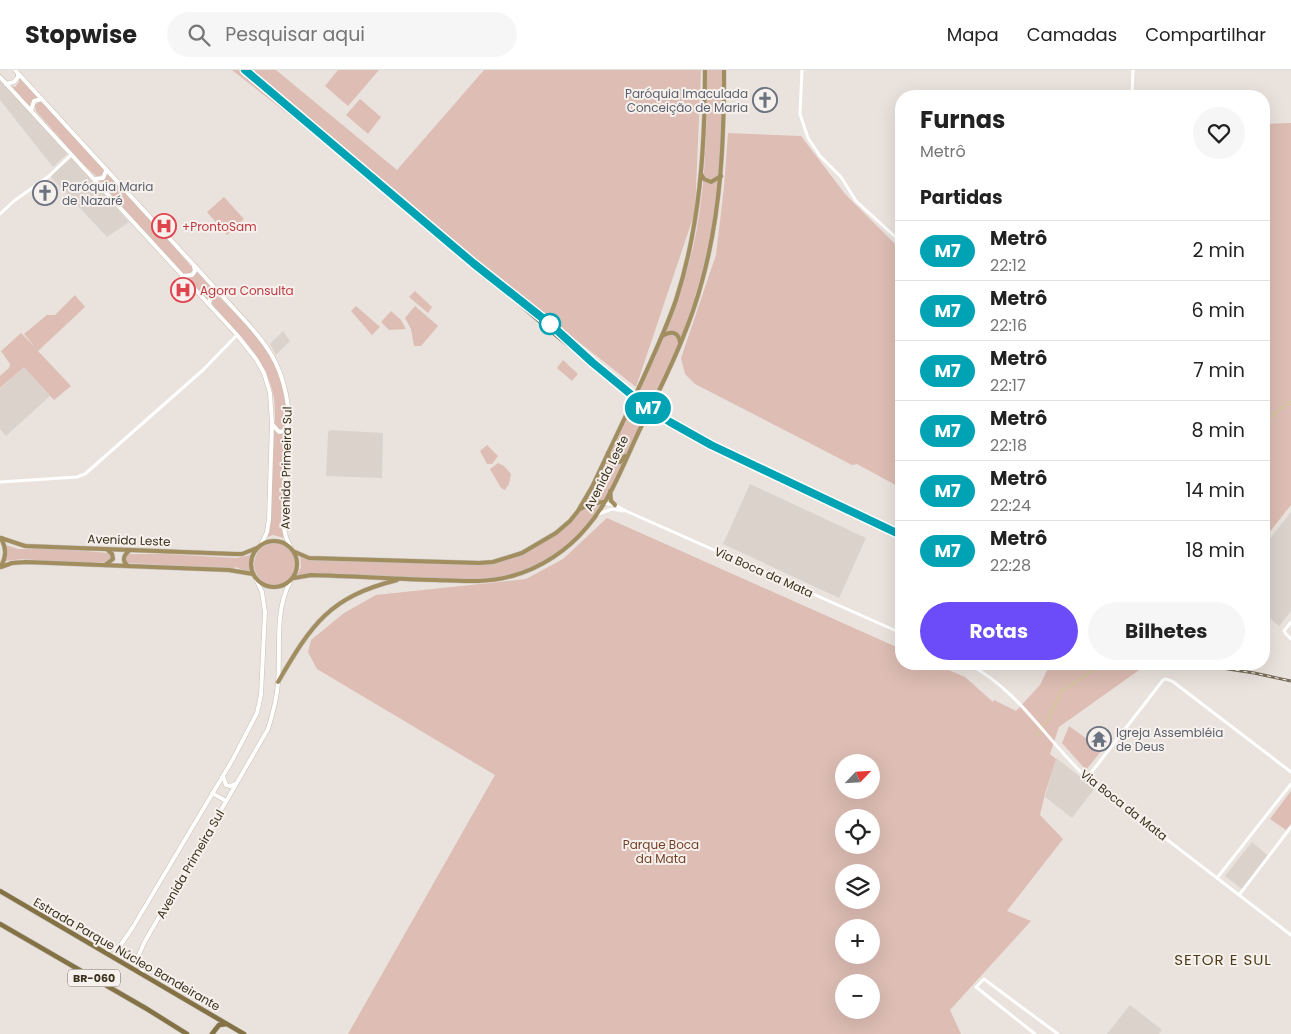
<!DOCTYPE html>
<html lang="pt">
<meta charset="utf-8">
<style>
:root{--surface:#fff;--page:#f6f6f6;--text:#222;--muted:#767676;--line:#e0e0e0;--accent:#6c4bf9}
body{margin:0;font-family:Poppins,sans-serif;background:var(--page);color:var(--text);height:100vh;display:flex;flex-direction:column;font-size:19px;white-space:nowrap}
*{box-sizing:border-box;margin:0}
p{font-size:16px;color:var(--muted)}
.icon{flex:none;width:28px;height:28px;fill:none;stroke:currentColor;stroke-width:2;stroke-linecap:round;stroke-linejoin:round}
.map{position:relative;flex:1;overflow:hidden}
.side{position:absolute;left:895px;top:20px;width:375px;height:580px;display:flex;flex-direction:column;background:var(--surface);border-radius:20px;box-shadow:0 5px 20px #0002}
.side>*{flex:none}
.badge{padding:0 10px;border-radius:16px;font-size:18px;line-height:32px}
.needle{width:32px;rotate:65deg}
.tools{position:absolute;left:835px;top:684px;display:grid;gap:10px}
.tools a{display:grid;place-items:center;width:45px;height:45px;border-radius:50%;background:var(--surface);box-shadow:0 5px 20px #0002;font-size:25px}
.map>.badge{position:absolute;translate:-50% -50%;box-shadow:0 0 0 2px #fff}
h2{padding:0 25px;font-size:19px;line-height:45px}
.round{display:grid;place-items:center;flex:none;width:52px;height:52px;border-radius:26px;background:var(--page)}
.head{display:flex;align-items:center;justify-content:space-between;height:85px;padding:0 25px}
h1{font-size:24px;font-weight:700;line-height:38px}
.button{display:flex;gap:10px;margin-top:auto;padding:10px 25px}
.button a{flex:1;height:58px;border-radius:30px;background:var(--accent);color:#fff;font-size:20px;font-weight:700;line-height:58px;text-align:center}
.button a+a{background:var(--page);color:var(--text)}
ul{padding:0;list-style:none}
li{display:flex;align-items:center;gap:15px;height:60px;padding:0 25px;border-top:1px solid var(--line)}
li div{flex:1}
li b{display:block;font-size:19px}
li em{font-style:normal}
li .badge{min-width:55px;font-weight:700;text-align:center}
header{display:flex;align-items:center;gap:30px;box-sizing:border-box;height:70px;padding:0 25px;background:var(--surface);border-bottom:1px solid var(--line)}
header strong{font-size:24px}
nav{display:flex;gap:28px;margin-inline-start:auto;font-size:18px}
.search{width:350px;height:45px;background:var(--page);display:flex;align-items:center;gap:12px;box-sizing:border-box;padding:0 18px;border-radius:28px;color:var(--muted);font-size:19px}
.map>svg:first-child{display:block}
</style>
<header>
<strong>Stopwise</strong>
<div class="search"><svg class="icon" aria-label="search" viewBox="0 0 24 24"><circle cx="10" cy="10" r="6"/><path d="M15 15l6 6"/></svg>Pesquisar aqui</div>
<nav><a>Mapa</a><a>Camadas</a><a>Compartilhar</a></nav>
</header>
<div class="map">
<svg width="1291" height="964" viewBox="0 0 1291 964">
<rect width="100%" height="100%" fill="#eae3dd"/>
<g fill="#dad2cb">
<polygon points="0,10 67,84 53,97 0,30"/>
<polygon points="71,88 129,152 107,167 50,106"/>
<polygon points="283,261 290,271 276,285 270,274"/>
<polygon points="24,297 50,326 6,366 0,359 0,319"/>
<polygon points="331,360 383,363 382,408 326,406 328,362"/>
<polygon points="750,414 866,468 839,528 723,474"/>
<polygon points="1291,442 1291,541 1279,556 1264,543 1264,476"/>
<polygon points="1056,688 1095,718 1072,748 1045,727"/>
<polygon points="1252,772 1268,786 1242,819 1225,806"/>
<polygon points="1130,935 1162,960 1159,964 1107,964"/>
</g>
<g fill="#ddbdb4" fill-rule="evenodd">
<polygon points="232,0 276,0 397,100 484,0 701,0 695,142 636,317"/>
<polygon points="338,0 379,0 348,36 325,16"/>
<path d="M707 0H722L720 106 712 156 704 194 694 230 680 274 610 421 587 459 563 481 513 507 475 511 311 503 295 510 301 497 300 485 309 487 493 492C521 487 548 472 568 451 591 427 603 392 617 362 648 296 684 231 697 158 706 107 707 53 707 0Z"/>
<polygon points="19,8 38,28 32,30 29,36 11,16 15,17 19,12"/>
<polygon points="360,29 381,47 368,64 346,45"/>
<polygon points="39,32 41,32 45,35 91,84 104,100 104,104 97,107 81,92 36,41 35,35"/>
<polygon points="1291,53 1291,435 1264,469 1264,54"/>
<polygon points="728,63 801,66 845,124 901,180 901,418 857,394 852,395 695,314 685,304 681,288 716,185 724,117"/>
<polygon points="108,102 155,153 193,199 193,201 189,205 183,204 97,111 102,110 108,105"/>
<polygon points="224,127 244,149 227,165 207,142"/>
<polygon points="197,201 216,222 209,224 206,230 185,207 191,208"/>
<polygon points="415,221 432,237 428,243 409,227"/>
<path d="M216 224 249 257 267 279 277 300 283 316 286 329V356L282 360 278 359 275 355C275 346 275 337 274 328 267 288 236 261 210 233L212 225Z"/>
<polygon points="75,225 85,237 38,281 71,316 54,330 24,297 0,318 0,306 9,298 10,294 1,281 21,263 35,277 24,264 47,245 55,245"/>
<polygon points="356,236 380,257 372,265 351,241"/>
<polygon points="415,236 438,256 421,276 414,276 411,259 405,248"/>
<polygon points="391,241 401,250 406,259 389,260 381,252"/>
<polygon points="563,290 578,304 572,311 557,298"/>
<polygon points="273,360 277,363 286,361 281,457 284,468 273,465 268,467 271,449"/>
<polygon points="487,375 498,386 492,394 487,394 480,381"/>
<polygon points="498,393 504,396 511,404 509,414 505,420 501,418 490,399"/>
<path d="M607 448 901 579V594H935L965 607 993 632 994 630 1016 641 1040 615 1050 594H1141L1142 598 1059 657 1050 684 1056 689 1045 724 1040 745 1063 769 1007 841 1031 851 950 940 961 964H348L495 705 317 599 308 582 311 570 344 543 376 525 526 509 563 489ZM844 692H871V720H844ZM844 748H871V775H844ZM844 802H871V830H844ZM844 858H871V885H844ZM844 912H871V940H844Z"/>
<circle cx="275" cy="494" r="21"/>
<polygon points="6,475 18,479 62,479 109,483 111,488 108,492 61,492 24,489 5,491 7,483"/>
<polygon points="128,484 167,484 236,488 250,485 249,502 235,497 234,499 128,493 125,489"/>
<polygon points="1069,656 1102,680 1086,700 1062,673"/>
<polygon points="1291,721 1291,754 1286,760 1270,749"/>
</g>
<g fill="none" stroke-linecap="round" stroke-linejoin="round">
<g stroke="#cbd381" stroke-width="1">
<polyline points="1264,352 1291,331"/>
<polyline points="1037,666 1046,653 1062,621 1098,597 1096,594"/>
</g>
<defs>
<g id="secondary">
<path d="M15 0 248 254C272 281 283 300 288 336L284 458 286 467 291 478"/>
<polyline points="0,7 237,265 256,289 264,303 270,323 272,353 269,449 267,462 261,475"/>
<polyline points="6,14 14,12 18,7 18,4"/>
<polyline points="31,41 34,31 42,29"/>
<polyline points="94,109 103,108 106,101"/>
<polyline points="182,206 192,205 195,201 194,196"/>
<polyline points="209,235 211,225 214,223 219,224"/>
<polyline points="273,355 279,362 284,361 288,357"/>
<polyline points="223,706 226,715 230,716 236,714"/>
<polyline points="212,723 226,731"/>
<polyline points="104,882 120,876 133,857 233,689 257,643 261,625 265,542 262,522 256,509"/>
<path d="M143 905 138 887 144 873 268 659C273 643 277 629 278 613 281 580 274 542 290 512"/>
</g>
<g id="primary">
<polyline points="701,104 704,109 711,112 721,106"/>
<path d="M662 266C671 261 678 261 680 272"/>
<path d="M636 324C650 293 665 262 676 230 700 156 705 77 705 0"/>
<path d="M654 331C673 292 691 253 702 211 721 142 724 71 724 0"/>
<polyline points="608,383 610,388 617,392 620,392 625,386"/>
<polyline points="610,421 611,431 615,435"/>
<polyline points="580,439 590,434 603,432"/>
<polyline points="1,468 25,476 235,484 242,484 257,478"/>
<path d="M1 468C6 478 7 486 1 496"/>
<circle cx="274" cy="494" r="23"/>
<polyline points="295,482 309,488 479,493 493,492 522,483 556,463 570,451 578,441 592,417 630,337"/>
<polyline points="105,495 113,489 112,484 108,480"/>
<path d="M128 496C121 490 124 485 130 480"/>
<polyline points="1,497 12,493 26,492 229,500 253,504"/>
<path d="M294 508 311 505C353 506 395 509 437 510 462 511 487 513 512 506 541 498 568 480 587 457 614 426 627 383 646 347"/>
<path d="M278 612C312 554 329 527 397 510"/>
</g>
<g id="trunk">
<polyline points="0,821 244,964"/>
<polyline points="0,854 147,939 187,964"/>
<polyline points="212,964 219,955 226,954"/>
</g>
</defs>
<use href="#secondary" stroke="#cabfb0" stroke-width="5"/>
<use href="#primary" stroke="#c4c1bc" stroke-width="5"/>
<use href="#trunk" stroke="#c4c1bc" stroke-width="5.5"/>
<g stroke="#fff" stroke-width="3">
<polyline points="802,0 800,44 808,68 820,86 841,107 856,131 901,172"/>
<polyline points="1132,26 1133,0"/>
<polyline points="0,144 14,131 49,106 71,85"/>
<polyline points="0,412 77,407 85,404 203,300 237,265"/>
<polyline points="604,433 615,435 626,441 901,563"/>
<polyline points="598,444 612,439 623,441"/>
<polyline points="1291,552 1284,561 1286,564 1291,569"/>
<path d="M968 594C1019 620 1046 670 1087 708L1291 865"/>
<polyline points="1087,708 1163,610 1166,609 1172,611 1291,702"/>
<polyline points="1217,808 1291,714"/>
<polyline points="1239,825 1291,757"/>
<polyline points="1035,964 976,917 984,909 1058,964"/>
</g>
<use href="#secondary" stroke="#fff" stroke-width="4"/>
<use href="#primary" stroke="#a28d5f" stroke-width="4"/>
<use href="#trunk" stroke="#847244" stroke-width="4.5"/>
<defs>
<g id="rail">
<polyline points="242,0 467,190 555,265 639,333 674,357 712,377 901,466"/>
<polyline points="1196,594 1254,603 1291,611"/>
</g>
</defs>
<use href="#rail" stroke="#766c58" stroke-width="3"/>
<use href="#rail" stroke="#f7f1ed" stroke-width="1" stroke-dasharray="4" stroke-linecap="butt"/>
<defs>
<g id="primary-bridge">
<polyline points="630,337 636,324"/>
<polyline points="646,347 654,331"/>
</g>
</defs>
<use href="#primary-bridge" stroke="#c4c1bc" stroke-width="5" stroke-linecap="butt"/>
<use href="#primary-bridge" stroke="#a28d5f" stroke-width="4"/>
</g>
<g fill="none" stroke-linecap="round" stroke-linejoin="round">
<defs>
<polyline id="line" points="245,0 473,193 550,254 593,293 645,336 670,352 711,375 901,465"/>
</defs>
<use href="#line" stroke="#fff" stroke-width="11"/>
<use href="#line" stroke="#00a3b4" stroke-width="8"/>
</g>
<defs>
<symbol id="church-ring" viewBox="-11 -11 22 22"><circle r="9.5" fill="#f7f1ed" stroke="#6b7280" stroke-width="1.5"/><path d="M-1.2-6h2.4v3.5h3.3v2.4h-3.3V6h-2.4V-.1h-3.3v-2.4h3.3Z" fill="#6b7280"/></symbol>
<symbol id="hospital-ring" viewBox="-11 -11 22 22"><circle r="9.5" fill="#f7f1ed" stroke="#e0444e" stroke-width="1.5"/><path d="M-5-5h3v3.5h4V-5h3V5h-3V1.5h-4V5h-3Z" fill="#e0444e"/></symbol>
<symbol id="temple-ring" viewBox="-11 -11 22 22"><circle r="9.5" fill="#f7f1ed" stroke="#6b7280" stroke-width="1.5"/><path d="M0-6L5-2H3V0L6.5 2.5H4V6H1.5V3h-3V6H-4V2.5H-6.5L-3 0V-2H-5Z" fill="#6b7280"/></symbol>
</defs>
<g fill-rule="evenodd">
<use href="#church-ring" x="751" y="16" width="28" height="28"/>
<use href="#church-ring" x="31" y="109" width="28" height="28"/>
<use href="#hospital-ring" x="150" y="142" width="28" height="28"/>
<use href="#hospital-ring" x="169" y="206" width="28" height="28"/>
<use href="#temple-ring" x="1085" y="655" width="28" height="28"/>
</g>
<circle fill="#fff" stroke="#00a3b4" stroke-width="2.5" cx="550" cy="254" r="10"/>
<g text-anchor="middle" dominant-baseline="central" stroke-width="4" stroke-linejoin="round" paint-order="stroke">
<rect fill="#f7f1ed" stroke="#736b5c" stroke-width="1" x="68" y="899.5" width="52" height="17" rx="4"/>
<g font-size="11" font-weight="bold" fill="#3a311e">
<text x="94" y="908">BR-060</text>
</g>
<g font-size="12" fill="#5b616d" stroke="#f7f1ed" text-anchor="start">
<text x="748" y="23" text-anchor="end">Paróquia Imaculada<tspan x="748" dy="14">Conceição de Maria</tspan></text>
<text x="62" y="116">Paróquia Maria<tspan x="62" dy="14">de Nazaré</tspan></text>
<text x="1116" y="662">Igreja Assembléia<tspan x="1116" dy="14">de Deus</tspan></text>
</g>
<g font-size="12" fill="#be3a42" stroke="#f7f1ed" text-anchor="start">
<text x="182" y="156">+ProntoSam</text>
<text x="200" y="220">Agora Consulta</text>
</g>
<g font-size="12" fill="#3a311e" stroke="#f7f1ed">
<text transform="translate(286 398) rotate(-89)">Avenida Primeira Sul</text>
<text transform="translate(606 403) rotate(-63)">Avenida Leste</text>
<text transform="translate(129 470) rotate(2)">Avenida Leste</text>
<text transform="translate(764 502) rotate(24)">Via Boca da Mata</text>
<text transform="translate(1124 735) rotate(38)">Via Boca da Mata</text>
<text transform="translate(190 794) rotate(-60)">Avenida Primeira Sul</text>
<text transform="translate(127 884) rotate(30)">Estrada Parque Núcleo Bandeirante</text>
</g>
<g font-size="12" fill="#723f26" stroke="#f7f1ed">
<text x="661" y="774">Parque Boca<tspan x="661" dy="14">da Mata</tspan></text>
</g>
<g font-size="15" letter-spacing="1" fill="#4c3d19" stroke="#f7f1ed">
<text x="1223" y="889">SETOR E SUL</text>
</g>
</g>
</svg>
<div class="tools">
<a><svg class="needle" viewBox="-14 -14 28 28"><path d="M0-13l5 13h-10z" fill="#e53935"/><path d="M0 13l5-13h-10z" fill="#767676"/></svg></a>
<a><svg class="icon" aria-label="locate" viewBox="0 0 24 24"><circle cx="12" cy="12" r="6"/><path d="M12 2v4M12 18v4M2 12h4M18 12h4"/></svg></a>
<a><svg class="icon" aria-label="layers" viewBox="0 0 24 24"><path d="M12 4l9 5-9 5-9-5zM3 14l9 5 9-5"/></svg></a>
<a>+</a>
<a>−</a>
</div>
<b class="badge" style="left:648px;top:338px;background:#00a3b4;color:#fff">M7</b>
<section class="side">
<div class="head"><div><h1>Furnas</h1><p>Metrô</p></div><a class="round"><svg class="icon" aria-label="heart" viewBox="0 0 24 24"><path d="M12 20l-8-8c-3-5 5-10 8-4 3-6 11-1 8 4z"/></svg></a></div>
<h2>Partidas</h2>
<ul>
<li><span class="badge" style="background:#00a3b4;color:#fff">M7</span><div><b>Metrô</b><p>22:12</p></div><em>2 min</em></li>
<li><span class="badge" style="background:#00a3b4;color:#fff">M7</span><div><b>Metrô</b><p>22:16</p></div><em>6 min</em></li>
<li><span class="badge" style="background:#00a3b4;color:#fff">M7</span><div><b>Metrô</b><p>22:17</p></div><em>7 min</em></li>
<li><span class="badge" style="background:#00a3b4;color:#fff">M7</span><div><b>Metrô</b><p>22:18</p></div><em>8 min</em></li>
<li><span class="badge" style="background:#00a3b4;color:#fff">M7</span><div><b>Metrô</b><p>22:24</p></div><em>14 min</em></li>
<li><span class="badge" style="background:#00a3b4;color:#fff">M7</span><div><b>Metrô</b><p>22:28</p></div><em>18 min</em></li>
</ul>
<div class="button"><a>Rotas</a><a>Bilhetes</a></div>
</section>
</div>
